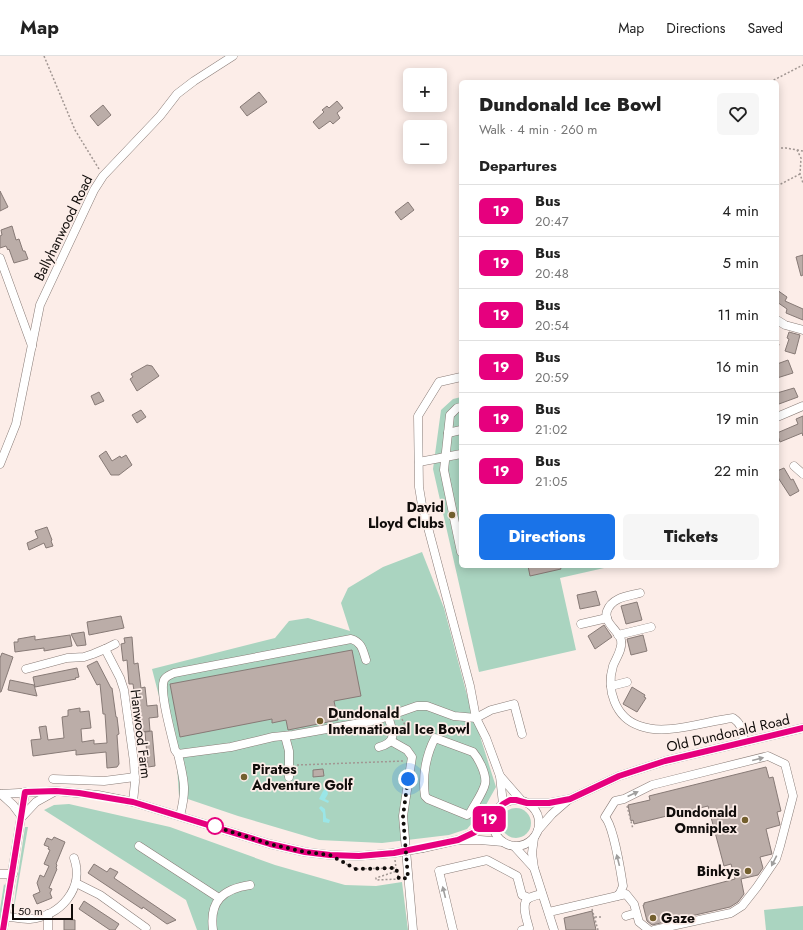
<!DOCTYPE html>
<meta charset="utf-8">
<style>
:root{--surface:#fff;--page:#f6f6f6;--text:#222;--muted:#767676;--line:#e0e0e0;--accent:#1a73e8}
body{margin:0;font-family:Jost,sans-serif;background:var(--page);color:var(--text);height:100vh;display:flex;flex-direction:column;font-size:15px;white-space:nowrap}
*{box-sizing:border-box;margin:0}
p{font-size:13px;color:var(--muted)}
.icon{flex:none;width:22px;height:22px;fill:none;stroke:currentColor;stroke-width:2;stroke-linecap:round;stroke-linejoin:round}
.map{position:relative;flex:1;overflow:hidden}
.sheet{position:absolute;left:459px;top:24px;width:320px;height:488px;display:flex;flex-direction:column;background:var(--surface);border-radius:6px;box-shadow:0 2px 10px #0003}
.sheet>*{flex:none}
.badge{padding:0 8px;border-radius:6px;font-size:14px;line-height:26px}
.controls{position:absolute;left:403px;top:12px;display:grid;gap:8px}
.controls a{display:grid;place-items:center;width:44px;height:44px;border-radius:6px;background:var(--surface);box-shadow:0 2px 10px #0003;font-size:20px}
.scale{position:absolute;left:12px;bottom:10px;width:61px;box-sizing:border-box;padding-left:4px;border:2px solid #100c0a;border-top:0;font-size:11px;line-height:14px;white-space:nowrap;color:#100c0a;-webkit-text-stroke:3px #fcede8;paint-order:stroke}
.you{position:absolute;width:20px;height:20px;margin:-10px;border:3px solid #fff;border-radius:50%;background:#1a73e8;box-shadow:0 0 0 6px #1a73e833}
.map>.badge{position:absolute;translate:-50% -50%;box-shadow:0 0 0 2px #fff}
h2{padding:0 20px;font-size:15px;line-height:36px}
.round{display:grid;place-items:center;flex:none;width:42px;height:42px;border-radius:6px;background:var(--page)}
.summary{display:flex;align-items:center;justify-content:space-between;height:68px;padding:0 20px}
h1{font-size:19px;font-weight:800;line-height:30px}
.button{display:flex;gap:8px;margin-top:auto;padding:8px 20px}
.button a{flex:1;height:46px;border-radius:6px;background:var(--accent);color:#fff;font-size:16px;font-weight:800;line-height:46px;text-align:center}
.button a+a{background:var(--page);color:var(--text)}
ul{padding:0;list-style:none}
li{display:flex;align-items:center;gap:12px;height:52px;padding:0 20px;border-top:1px solid var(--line)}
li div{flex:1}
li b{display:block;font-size:15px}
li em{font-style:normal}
li .badge{min-width:44px;font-weight:700;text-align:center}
header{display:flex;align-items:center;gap:24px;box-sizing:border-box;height:56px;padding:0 20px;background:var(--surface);border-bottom:1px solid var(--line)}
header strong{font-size:19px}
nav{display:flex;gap:22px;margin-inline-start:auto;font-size:14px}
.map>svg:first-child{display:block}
</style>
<header>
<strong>Map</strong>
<nav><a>Map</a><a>Directions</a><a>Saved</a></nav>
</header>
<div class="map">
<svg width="803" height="874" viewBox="0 0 803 874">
<rect width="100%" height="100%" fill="#fcede8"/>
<g fill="#aad4c0">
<polygon points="461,341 461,510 613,510 560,522 576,594 479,616 433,413 441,354 453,343"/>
<polygon points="422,496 444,552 467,639 496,731 482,756 467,773 449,779 382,787 319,784 238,760 179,740 177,710 152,613 275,582 289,565 308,562 350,575 341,547 348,532 383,511"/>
<polygon points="69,748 170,771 275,809 345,829 376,830 402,826 408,874 197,874 186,844 44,754 54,749"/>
<circle cx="516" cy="767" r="15"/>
<polygon points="25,771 28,771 14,852 14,849 16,832"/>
<polygon points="4,828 6,831 0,868 0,853"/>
<polygon points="803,850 803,874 766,874 764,854"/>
</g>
<g fill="#9ae6e7">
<polygon points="325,733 327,734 328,738 325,743 329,745 328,747 319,743 323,735"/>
<polygon points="321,750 325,753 326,762 330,764 329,767 323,766 323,757 319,752"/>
</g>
<g fill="#bbada8" stroke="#877a76">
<polygon points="259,36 267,46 247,60 240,51"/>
<polygon points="337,45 343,52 337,57 340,62 333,68 330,65 319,73 313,66 324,56 322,54 327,50 329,52"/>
<polygon points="103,49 111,59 98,70 90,60"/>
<polygon points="0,135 8,151 0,155"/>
<polygon points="408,146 414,154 401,164 395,156"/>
<polygon points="12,170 16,184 19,183 23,195 25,195 28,203 14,207 9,193 8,194 6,190 0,192 0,180 2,179 1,174"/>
<polygon points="803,199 803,219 801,220 796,201"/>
<polygon points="777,234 787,241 785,245 803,253 803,264 786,257 787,253 777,246"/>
<polygon points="789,276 800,279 795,298 785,295 789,283 787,282"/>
<polygon points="788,304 793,317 777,322 777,308"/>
<polygon points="147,309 152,310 159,320 137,335 130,323 133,321 131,318"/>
<polygon points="794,332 798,341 779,348 778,346 777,347 777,337"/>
<polygon points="99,336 104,345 95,349 91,340"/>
<polygon points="141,354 146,361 137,367 132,359"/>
<polygon points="803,360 803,380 802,377 780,386 777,377 798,368 796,363"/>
<polygon points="106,395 112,405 120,400 121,402 126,399 132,409 119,419 111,419 99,400"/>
<polygon points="784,412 791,424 793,423 799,435 790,440 777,420 777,415"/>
<polygon points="47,471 52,484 51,485 53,490 46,492 44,487 29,494 27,487 38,482 35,475"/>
<polygon points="528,510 560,510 561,513 530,520"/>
<polygon points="596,535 600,549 580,553 577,539"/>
<polygon points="637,546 642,564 626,568 621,550"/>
<polygon points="121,560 124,572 89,579 87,566"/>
<polygon points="604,569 612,581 595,593 588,580"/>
<polygon points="84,576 86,589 77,590 71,578"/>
<polygon points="70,579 72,590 44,595 44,592 15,596 14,586 18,586 18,583 35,580 35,584"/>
<polygon points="643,579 647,595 631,599 627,583"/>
<polygon points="132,581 134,608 138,607 141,632 145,631 147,650 157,649 158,661 149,662 150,675 140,676 133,628 129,628 127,604 123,605 121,588 125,587 124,582"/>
<polygon points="352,594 361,640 334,645 338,664 288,674 286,664 272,667 272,663 180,681 170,628"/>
<polygon points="2,597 13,601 1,636 0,636 0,602"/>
<polygon points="97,605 111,632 112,632 116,661 117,661 119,678 117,679 119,708 117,711 107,712 106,696 76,699 76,694 33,700 31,684 41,683 39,671 46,670 48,684 64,682 62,661 68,660 68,654 80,652 80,656 89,655 91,672 81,673 82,686 94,684 94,688 107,687 105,658 103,658 100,628 97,629 87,610"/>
<polygon points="77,612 79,621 75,622 76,623 35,631 33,621"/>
<polygon points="10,624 34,629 37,640 8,634"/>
<polygon points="632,631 645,639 644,641 646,642 637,656 623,648"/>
<polygon points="152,675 155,710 148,711 145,676"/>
<polygon points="766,711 769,722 773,721 781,755 777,756 780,769 766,773 772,798 760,801 763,812 758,819 741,823 744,838 738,846 730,851 652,869 647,865 643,849 644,849 644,847 735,823 731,808 724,810 708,750 634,768 633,764 631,765 628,749 650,744 649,740"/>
<polygon points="323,713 324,720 313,721 313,714"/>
<polygon points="54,781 65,786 56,808 57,809 56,812 57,813 49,832 52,833 50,837 52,842 37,848 33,839 40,836 37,827 40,819 44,821 49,810 44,808 50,794 48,793 49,791 44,789 47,782 52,784"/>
<polygon points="94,808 107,816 110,812 118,816 114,822 176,864 167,868 143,851 142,853 88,817"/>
<polygon points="84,845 119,868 115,874 110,874 79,853"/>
<polygon points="592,855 596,874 566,874 564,862"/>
<polygon points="64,863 75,864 75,874 64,874"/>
</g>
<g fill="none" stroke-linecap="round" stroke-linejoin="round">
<defs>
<g id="minor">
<polyline points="0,202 32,290"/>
<polyline points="777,264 785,269 803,274"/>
<polyline points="461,321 439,326 418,360 419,431 422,449 470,630 476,662 486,682 500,720 503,748"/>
<polyline points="777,361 803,350"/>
<polyline points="448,377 461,374"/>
<polyline points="419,406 461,398"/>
<polyline points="0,408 16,368 40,249 94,134 103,120 160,60 177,38 194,25 233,0"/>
<polyline points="794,410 803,418"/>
<polyline points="461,496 444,414 450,359 457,352 461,351"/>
<path d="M640 537C629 540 612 541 607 555 603 566 618 574 621 584 623 593 616 602 613 610 606 633 615 662 640 670 666 680 706 665 733 662 743 669 742 676 744 686"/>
<polyline points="581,568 607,562"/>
<polyline points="618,579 651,571"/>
<polyline points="105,593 115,588"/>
<polyline points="26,613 67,602 84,601 93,598 105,593 120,622 124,634 134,706 135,726 133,746"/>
<polyline points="611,630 627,626"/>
<polyline points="285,680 289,695 289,721"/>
<path d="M435 682 473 696C479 703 487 719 485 728 483 737 474 749 470 757L467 759 428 743 425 740C422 721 426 699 435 682Z"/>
<polyline points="391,685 407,694 412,701 403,760 413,874"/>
<path d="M379 691C398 686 393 676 388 660"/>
<path d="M178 698 175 694C172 680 159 636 164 624 166 620 170 619 174 617L351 583C362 586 363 595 366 604"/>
<polyline points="500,720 521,744"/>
<polyline points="53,723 104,725 135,721"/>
<polyline points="0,738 56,735 98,739 133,746 270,788 305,796 330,799 359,800 394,797"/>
<polyline points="1,738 13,749 22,761 36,746 54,736"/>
<circle cx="516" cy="767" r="23"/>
<polyline points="527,747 549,747 570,743 619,720 665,705 803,672"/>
<path d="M180 760C187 732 184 725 178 698L231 691 273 681 293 679 377 664 417 650H427L454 660 476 662 491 654 514 648 522 678"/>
<polyline points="538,774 552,758 568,744"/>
<polyline points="534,782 532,797 534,812 554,874"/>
<polyline points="461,783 475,776 494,758"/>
<polyline points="139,790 219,842"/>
<polyline points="514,790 534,812"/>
<polyline points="423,792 458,784 480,784 503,786"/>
<polyline points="0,818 13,818"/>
<polyline points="76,827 100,839 146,872"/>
<path d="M617 840 620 837 623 830C621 817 613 769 605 761L615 745 624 743 652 729 768 700 785 708 793 740 780 790 776 803 757 831 742 850 731 857 654 874"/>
<polyline points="549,856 626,838 634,848 639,866 649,874"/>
<polyline points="626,860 636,857"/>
<path d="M6 861C14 861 22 863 30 863 60 861 85 832 74 802"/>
<polyline points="3,874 25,736"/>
<polyline points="48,874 48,858"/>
<path d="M213 874C209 845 223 833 250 829"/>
<polyline points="453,874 439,815 487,804 517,820 522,839 529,842"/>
<path d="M522 874 529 872C527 864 520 847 529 842 533 840 538 839 542 838"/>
</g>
</defs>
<use href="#minor" stroke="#8a7d78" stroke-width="9"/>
<g stroke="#a19692" stroke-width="1.5" stroke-dasharray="2 2" stroke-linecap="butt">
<polyline points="44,0 75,74 99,113"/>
<polyline points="770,26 803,9"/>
<polyline points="777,92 786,92 797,94 801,102 800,118 803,127"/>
<polyline points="797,94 803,95"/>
<polyline points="777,130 800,118"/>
<polyline points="777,293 779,288"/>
<polyline points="402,663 406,671"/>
<polyline points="297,709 404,705"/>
<polyline points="627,750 633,773"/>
<polyline points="395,804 396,812"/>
<polyline points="346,808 356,813 396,812 397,815 376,822 376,824 400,823"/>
<polyline points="397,815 399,823"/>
<polyline points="592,853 598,874"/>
<polyline points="595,861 601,861"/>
</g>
<use href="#minor" stroke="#fff" stroke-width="8"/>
<defs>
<polyline id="minor-bridge" points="394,797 423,792"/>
</defs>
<use href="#minor-bridge" stroke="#8a7d78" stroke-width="9" stroke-linecap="butt"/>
<use href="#minor-bridge" stroke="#fff" stroke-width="8"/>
</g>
<defs><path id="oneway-solid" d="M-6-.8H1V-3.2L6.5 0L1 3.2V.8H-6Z"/></defs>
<g fill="#9f9e9d">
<use href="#oneway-solid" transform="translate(758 703) rotate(-14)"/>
<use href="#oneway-solid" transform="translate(633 738) rotate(-25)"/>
<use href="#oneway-solid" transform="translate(618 804) rotate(-104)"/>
<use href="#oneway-solid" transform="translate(774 805) rotate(117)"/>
<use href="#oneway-solid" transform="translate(444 836) rotate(-104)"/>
</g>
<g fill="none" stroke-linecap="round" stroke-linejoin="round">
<defs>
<polyline id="line" points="3,874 25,736 56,735 79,737 133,746 270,788 305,796 330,799 359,800 394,797 458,784 475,776 503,748 510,744 516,744 527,747 549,747 570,743 619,720 665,705 803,672"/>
</defs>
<use href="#line" stroke="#fff" stroke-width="9"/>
<use href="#line" stroke="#e6007e" stroke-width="6"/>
<polyline stroke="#100c0a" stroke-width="4" stroke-dasharray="0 7.2" points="215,770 210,769 270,788 305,796 330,799 356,813 396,812 399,823 408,822 403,760 408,723"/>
</g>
<g fill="#735f2e" stroke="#fcede8" stroke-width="1.5">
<circle cx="452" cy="459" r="4"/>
<circle cx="320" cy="665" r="4"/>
<circle cx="244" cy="721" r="4"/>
<circle cx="745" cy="764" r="4"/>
<circle cx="748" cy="815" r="4"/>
<circle cx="653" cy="862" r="4"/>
</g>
<circle fill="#fff" stroke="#e6007e" stroke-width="2" cx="215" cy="770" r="8"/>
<g text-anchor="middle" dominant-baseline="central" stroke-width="3.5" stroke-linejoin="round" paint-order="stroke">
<g font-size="14" fill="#100c0a" stroke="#fcede8">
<text transform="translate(63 172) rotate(-64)">Ballyhanwood Road</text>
<text transform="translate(728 677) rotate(-13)">Old Dundonald Road</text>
<text transform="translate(141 678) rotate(83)">Hanwood Farm</text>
</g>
<g font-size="14" font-weight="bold" fill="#100c0a" stroke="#fcede8" text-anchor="end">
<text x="444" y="451">David<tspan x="444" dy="16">Lloyd Clubs</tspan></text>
<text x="328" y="657" text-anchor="start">Dundonald<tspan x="328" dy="16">International Ice Bowl</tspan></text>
<text x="252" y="713" text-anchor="start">Pirates<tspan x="252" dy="16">Adventure Golf</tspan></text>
<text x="737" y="756">Dundonald<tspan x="737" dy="16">Omniplex</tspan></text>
<text x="740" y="815">Binkys</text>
<text x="661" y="862" text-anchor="start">Gaze</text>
</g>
</g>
</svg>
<div class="controls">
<a>+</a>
<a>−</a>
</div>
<div class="scale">50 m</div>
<div class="you" style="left:408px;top:723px"></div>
<b class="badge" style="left:489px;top:763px;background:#e6007e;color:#fff">19</b>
<section class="sheet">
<div class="summary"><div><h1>Dundonald Ice Bowl</h1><p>Walk · 4 min · 260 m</p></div><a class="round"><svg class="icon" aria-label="heart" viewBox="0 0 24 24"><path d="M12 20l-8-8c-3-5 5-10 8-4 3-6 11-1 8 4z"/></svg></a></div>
<h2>Departures</h2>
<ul>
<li><span class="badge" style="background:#e6007e;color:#fff">19</span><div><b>Bus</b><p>20:47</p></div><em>4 min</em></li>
<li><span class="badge" style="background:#e6007e;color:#fff">19</span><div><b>Bus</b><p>20:48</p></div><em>5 min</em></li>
<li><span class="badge" style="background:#e6007e;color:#fff">19</span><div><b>Bus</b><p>20:54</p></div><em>11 min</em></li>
<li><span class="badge" style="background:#e6007e;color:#fff">19</span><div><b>Bus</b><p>20:59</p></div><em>16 min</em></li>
<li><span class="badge" style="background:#e6007e;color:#fff">19</span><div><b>Bus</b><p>21:02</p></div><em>19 min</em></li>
<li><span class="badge" style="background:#e6007e;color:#fff">19</span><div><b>Bus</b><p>21:05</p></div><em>22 min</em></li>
</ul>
<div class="button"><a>Directions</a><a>Tickets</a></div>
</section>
</div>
